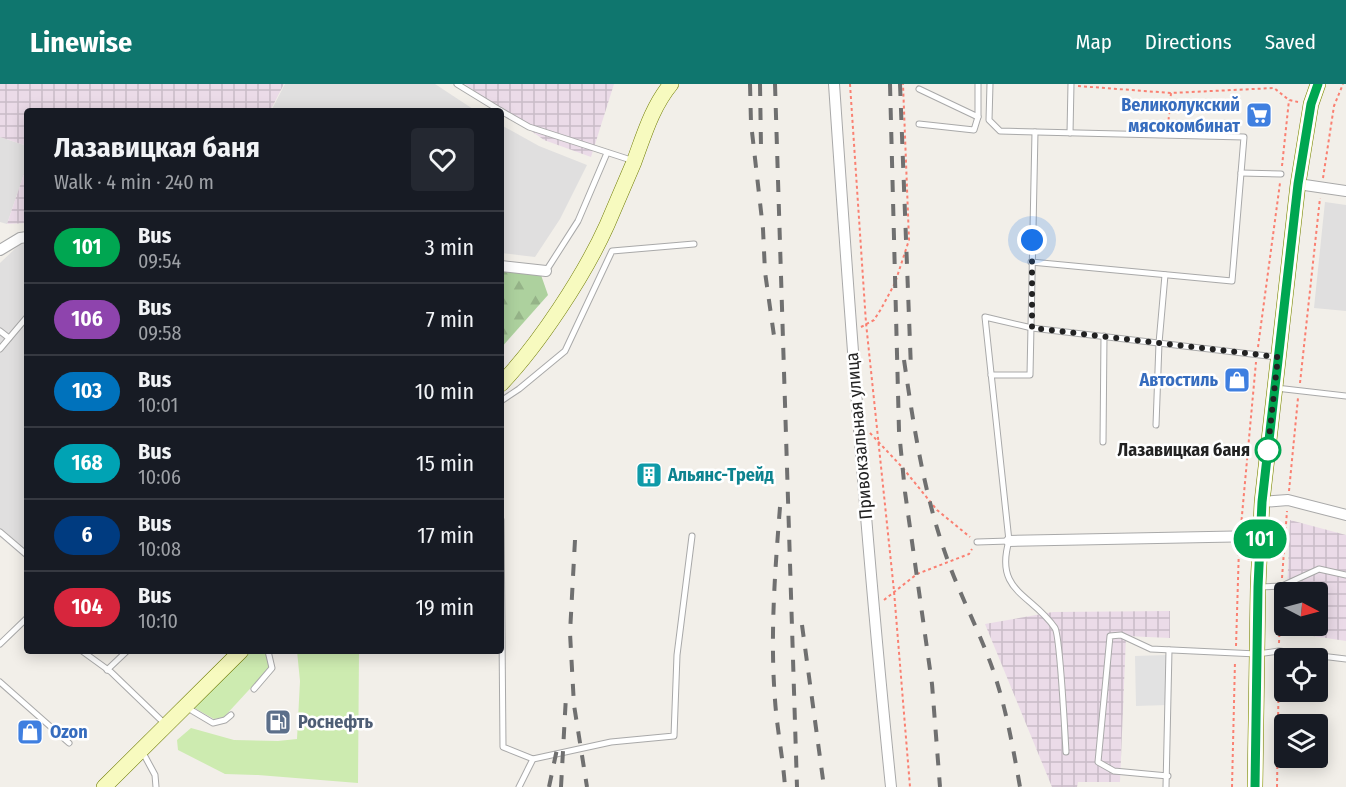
<!DOCTYPE html>
<meta charset="utf-8">
<style>
:root{--surface:#171b24;--page:#242831;--text:#f1f3f6;--muted:#9ea1a6;--line:#363941;--accent:#0f766e}
body{margin:0;font-family:"Fira Sans Condensed",sans-serif;background:var(--page);color:var(--text);height:100vh;display:flex;flex-direction:column;font-size:22px;white-space:nowrap}
*{box-sizing:border-box;margin:0}
p{font-size:20px;color:var(--muted)}
.icon{flex:none;width:33px;height:33px;fill:none;stroke:currentColor;stroke-width:2;stroke-linecap:round;stroke-linejoin:round}
.map{position:relative;flex:1;overflow:hidden}
.side{position:absolute;left:24px;top:24px;width:480px;height:546px;display:flex;flex-direction:column;background:var(--surface);border-radius:6px;box-shadow:0 3px 15px #0003}
.side>*{flex:none}
.badge{padding:0 12px;border-radius:20px;font-size:21px;line-height:39px}
.needle{width:39px;rotate:96deg}
.tools{position:absolute;left:1274px;top:498px;display:grid;gap:12px}
.tools a{display:grid;place-items:center;width:54px;height:54px;border-radius:6px;background:var(--surface);box-shadow:0 3px 15px #0003;font-size:30px}
.you{position:absolute;width:30px;height:30px;margin:-15px;border:4px solid #fff;border-radius:50%;background:#1a73e8;box-shadow:0 0 0 9px #1a73e833}
.map>.badge{position:absolute;translate:-50% -50%;box-shadow:0 0 0 3px #fff}
.round{display:grid;place-items:center;flex:none;width:63px;height:63px;border-radius:6px;background:var(--page)}
.headline{display:flex;align-items:center;justify-content:space-between;height:102px;padding:0 30px}
h1{font-size:28px;font-weight:700;line-height:45px}
ul{padding:0;list-style:none}
li{display:flex;align-items:center;gap:18px;height:72px;padding:0 30px;border-top:2px solid var(--line)}
li div{flex:1}
li b{display:block;font-size:22px}
li em{font-style:normal}
li .badge{min-width:66px;font-weight:700;text-align:center}
header{display:flex;align-items:center;gap:36px;box-sizing:border-box;height:84px;padding:0 30px;background:var(--accent);color:#fff}
header strong{font-size:28px}
nav{display:flex;gap:33px;margin-inline-start:auto;font-size:21px}
.map>svg:first-child{display:block}
</style>
<header>
<strong>Linewise</strong>
<nav><a>Map</a><a>Directions</a><a>Saved</a></nav>
</header>
<div class="map">
<svg width="1346" height="703" viewBox="0 0 1346 703">
<defs>
<pattern id="industrial-grid" width="8" height="8" patternUnits="userSpaceOnUse" patternTransform="scale(1.5)"><rect width="8" height="8" fill="#ebdbe8"/><path d="M0 4h8M4 0v8" fill="none" stroke="#c9bcc7"/></pattern>
<pattern id="forest-firs" width="22" height="20" patternUnits="userSpaceOnUse" patternTransform="scale(1.5)"><rect width="22" height="20" fill="#add19e"/><path d="M5 1l3.5 6h-7zM16 11l3.5 6h-7z" fill="#95b388"/></pattern>
</defs>
<rect width="100%" height="100%" fill="#f2efe9"/>
<g fill="#e0dfdf">
<polygon points="285,0 435,0 476,27 271,27"/>
<polygon points="501,41 539,62 587,81 560,135 535,173 501,169"/>
<polygon points="0,53 27,62 27,81 7,140 0,138"/>
<polygon points="1325,118 1346,121 1346,227 1314,224"/>
<polygon points="27,159 27,476 0,453 0,179 19,161"/>
</g>
<g fill="url(#industrial-grid)">
<polygon points="0,0 284,0 270,27 27,27 27,62 0,53"/>
<polygon points="465,0 614,0 591,73 544,56"/>
<polygon points="27,81 27,139 7,140"/>
<polygon points="1290,436 1346,451 1346,557 1286,548 1286,542 1317,542 1317,508 1287,508"/>
<polygon points="1170,527 1170,554 1126,552 1120,698 1078,698 1077,703 1052,703 985,540 1053,528"/>
</g>
<g fill="#cdebb0">
<polygon points="246,567 266,567 269,584 224,633 214,635 191,622"/>
<polygon points="297,567 359,567 358,699 258,691 225,690 178,666 177,656 191,644 234,656 278,657 297,655 300,597"/>
</g>
<polygon fill="url(#forest-firs)" points="501,186 541,191 548,211 501,264"/>
<polygon fill="#e2e2e2" points="1166,571 1167,621 1136,622 1135,572"/>
<g fill="none" stroke-linecap="round" stroke-linejoin="round">
<defs>
<g id="lane">
<polyline points="457,0 501,27"/>
<polyline points="990,0 989,36 1000,47 1244,53 1232,197 1031,178"/>
<polyline points="919,5 978,33 978,0"/>
<polyline points="501,27 529,43 634,77"/>
<polyline points="919,40 974,46 978,33"/>
<polyline points="1070,49 1071,0"/>
<polyline points="1241,89 1281,90"/>
<polyline points="546,187 578,137 607,69"/>
<polyline points="0,247 9,254"/>
<polyline points="0,265 27,233"/>
<polyline points="991,291 1030,291 1035,48"/>
<polyline points="1276,304 1346,312"/>
<polyline points="501,317 519,305 565,267 612,167 694,160"/>
<polyline points="1156,341 1159,259 1165,191"/>
<polyline points="1103,358 1104,252"/>
<polyline points="501,436 503,663 533,675 611,658 674,652 677,571 692,452"/>
<polyline points="0,448 27,471"/>
<polyline points="977,458 1009,457"/>
<polyline points="1259,503 1282,502 1319,485 1346,491"/>
<polyline points="0,560 27,534"/>
<polyline points="82,567 111,588 164,639"/>
<polyline points="107,586 127,567"/>
<polyline points="0,598 69,659"/>
<polyline points="254,605 272,584 268,567"/>
<polyline points="186,623 213,639 225,636 231,631"/>
<polyline points="142,667 155,691 156,703"/>
<path d="M1066 668C1065 651 1060 552 1055 544 1032 510 994 508 1009 457L985 233 1032 244 1277 273"/>
<polyline points="1168,692 1114,687 1098,678 1110,552 1121,551 1151,565 1257,570 1279,567 1346,575"/>
<polyline points="519,703 533,675"/>
<polyline points="1166,703 1169,566"/>
</g>
<g id="street">
<path d="M834 0C850 235 867 469 891 703"/>
<polyline points="1298,100 1346,107"/>
<polyline points="0,166 20,154 27,153"/>
<polyline points="501,182 546,187"/>
<polyline points="1262,418 1288,416 1346,431"/>
<polyline points="1009,457 1260,452"/>
</g>
<g id="secondary">
<path d="M501 300C539 260 584 192 607 141 616 120 625 99 634 78 644 51 652 23 671 0"/>
<polyline points="104,703 241,567"/>
<polyline points="1255,703 1258,503 1262,418 1298,100 1311,20 1318,0"/>
</g>
</defs>
<use href="#lane" stroke="#a9a9a9" stroke-width="7"/>
<use href="#street" stroke="#a9a9a9" stroke-width="12"/>
<use href="#secondary" stroke="#707d05" stroke-width="16"/>
<g stroke="#fa8072" stroke-width="2" stroke-dasharray="3 3" stroke-linecap="butt">
<polyline points="850,0 866,239 894,507 910,703"/>
<polyline points="1078,2 1171,9 1274,4 1289,16 1298,18"/>
<polyline points="1168,42 1171,9"/>
<polyline points="1282,82 1289,16"/>
<polyline points="1323,94 1334,22 1343,0"/>
<polyline points="861,243 874,236 881,225 895,199 909,156 903,0"/>
<polyline points="1258,263 1280,99"/>
<polyline points="1300,299 1320,114"/>
<polyline points="870,349 902,383 937,426 970,453"/>
<polyline points="1289,407 1298,314"/>
<polyline points="1241,442 1256,278"/>
<polyline points="1282,494 1287,427"/>
<polyline points="884,516 917,490 969,470 972,465"/>
<polyline points="1279,559 1281,511"/>
<polyline points="1236,562 1239,463"/>
<polyline points="1232,703 1235,577"/>
<polyline points="1277,703 1279,574"/>
</g>
<use href="#lane" stroke="#fff" stroke-width="5"/>
<use href="#street" stroke="#fff" stroke-width="10"/>
<use href="#secondary" stroke="#f7fabf" stroke-width="15"/>
<g stroke="#707070" stroke-width="4" stroke-dasharray="12 12" stroke-linecap="butt">
<polyline points="750,0 751,39 763,145 765,188 775,259"/>
<polyline points="760,0 761,63"/>
<polyline points="775,0 797,703"/>
<polyline points="890,0 899,347 905,408 932,600 940,703"/>
<polyline points="900,0 911,285"/>
<path d="M904 276C914 344 924 412 948 477 959 508 975 539 987 570 1004 612 1012 658 1020 703"/>
<path d="M780 423C775 487 770 552 775 616 777 645 783 674 785 703"/>
<polyline points="575,456 570,549 574,621 587,703"/>
<polyline points="802,541 824,703"/>
<polyline points="549,703 557,665"/>
<polyline points="561,703 566,612"/>
</g>
</g>
<g fill="none" stroke-linecap="round" stroke-linejoin="round">
<defs>
<polyline id="line" points="1255,703 1258,503 1262,418 1298,100 1311,20 1318,0"/>
</defs>
<use href="#line" stroke="#fff" stroke-width="14"/>
<use href="#line" stroke="#00a651" stroke-width="9"/>
<polyline stroke="#222" stroke-width="6" stroke-dasharray="0 10.8" points="1032,156 1032,244 1278,273 1267,372 1268,366"/>
</g>
<defs>
<symbol id="supermarket-square" viewBox="-11 -11 22 22"><rect x="-9" y="-9" width="18" height="18" rx="4" fill="#3f7fe0" stroke="#fff"/><path d="M-6-5.5h2.5l.6 2H6L4.5 2H-2.5L-4.4-4H-6ZM-1.5 3.2a1.3 1.3 0 1 0 .1 0ZM3 3.2a1.3 1.3 0 1 0 .1 0Z" fill="#fff"/></symbol>
<symbol id="shop-square" viewBox="-11 -11 22 22"><rect x="-9" y="-9" width="18" height="18" rx="4" fill="#3f7fe0" stroke="#fff"/><path d="M-5-2.5h2.3a2.7 3.5 0 0 1 5.4 0H5L5.5 6h-11ZM-1.5-2.5h3a1.5 2.3 0 0 0-3 0Z" fill="#fff"/></symbol>
<symbol id="building-square" viewBox="-11 -11 22 22"><rect x="-9" y="-9" width="18" height="18" rx="4" fill="#0f9aa8" stroke="#fff"/><path d="M-4-6H4V6H1V3H-1V6H-4ZM-2.5-4.3h1.7v1.8h-1.7ZM.8-4.3h1.7v1.8H.8ZM-2.5-1h1.7V.8h-1.7ZM.8-1h1.7V.8H.8Z" fill="#fff"/></symbol>
<symbol id="fuel-square" viewBox="-11 -11 22 22"><rect x="-9" y="-9" width="18" height="18" rx="4" fill="#5c6f8a" stroke="#fff"/><path d="M-5.5-6h7V0h2V4h1.3V-2.5L3-4.5l.8-.8L6-3V5H2.5V1h-1V6h-7ZM-4.2-4.7v3.2H.2V-4.7Z" fill="#fff"/></symbol>
</defs>
<g fill-rule="evenodd">
<use href="#supermarket-square" x="1244" y="16" width="30" height="30"/>
<use href="#shop-square" x="1222" y="281" width="30" height="30"/>
<use href="#building-square" x="634" y="376" width="30" height="30"/>
<use href="#fuel-square" x="263" y="623" width="30" height="30"/>
<use href="#shop-square" x="15" y="633" width="30" height="30"/>
</g>
<circle fill="#fff" stroke="#00a651" stroke-width="3" cx="1268" cy="366" r="12"/>
<g text-anchor="middle" dominant-baseline="central" stroke-width="5" stroke-linejoin="round" paint-order="stroke">
<g font-size="18" font-weight="bold" fill="#366cbe" stroke="#fff" text-anchor="end">
<text x="1240" y="21">Великолукский<tspan x="1240" dy="21">мясокомбинат</tspan></text>
<text x="1218" y="296">Автостиль</text>
<text x="50" y="648" text-anchor="start">Ozon</text>
</g>
<g font-size="18" fill="#222" stroke="#fff">
<text transform="translate(859 352) rotate(-95)">Привокзальная улица</text>
</g>
<g font-size="18" font-weight="bold" fill="#222" stroke="#fff" text-anchor="end">
<text x="1250" y="366">Лазавицкая баня</text>
</g>
<g font-size="18" font-weight="bold" fill="#0d838f" stroke="#fff" text-anchor="start">
<text x="668" y="391">Альянс-Трейд</text>
</g>
<g font-size="18" font-weight="bold" fill="#4e5e75" stroke="#fff" text-anchor="start">
<text x="298" y="638">Роснефть</text>
</g>
</g>
</svg>
<div class="tools">
<a><svg class="needle" viewBox="-14 -14 28 28"><path d="M0-13l5 13h-10z" fill="#e53935"/><path d="M0 13l5-13h-10z" fill="#9ea1a6"/></svg></a>
<a><svg class="icon" aria-label="locate" viewBox="0 0 24 24"><circle cx="12" cy="12" r="6"/><path d="M12 2v4M12 18v4M2 12h4M18 12h4"/></svg></a>
<a><svg class="icon" aria-label="layers" viewBox="0 0 24 24"><path d="M12 4l9 5-9 5-9-5zM3 14l9 5 9-5"/></svg></a>
</div>
<div class="you" style="left:1032px;top:156px"></div>
<b class="badge" style="left:1260px;top:455px;background:#00a651;color:#fff">101</b>
<section class="side">
<div class="headline"><div><h1>Лазавицкая баня</h1><p>Walk · 4 min · 240 m</p></div><a class="round"><svg class="icon" aria-label="heart" viewBox="0 0 24 24"><path d="M12 20l-8-8c-3-5 5-10 8-4 3-6 11-1 8 4z"/></svg></a></div>
<ul>
<li><span class="badge" style="background:#00a651;color:#fff">101</span><div><b>Bus</b><p>09:54</p></div><em>3 min</em></li>
<li><span class="badge" style="background:#8e44ad;color:#fff">106</span><div><b>Bus</b><p>09:58</p></div><em>7 min</em></li>
<li><span class="badge" style="background:#0072bc;color:#fff">103</span><div><b>Bus</b><p>10:01</p></div><em>10 min</em></li>
<li><span class="badge" style="background:#00a3b4;color:#fff">168</span><div><b>Bus</b><p>10:06</p></div><em>15 min</em></li>
<li><span class="badge" style="background:#003b80;color:#fff">6</span><div><b>Bus</b><p>10:08</p></div><em>17 min</em></li>
<li><span class="badge" style="background:#d7263d;color:#fff">104</span><div><b>Bus</b><p>10:10</p></div><em>19 min</em></li>
</ul>
</section>
</div>
